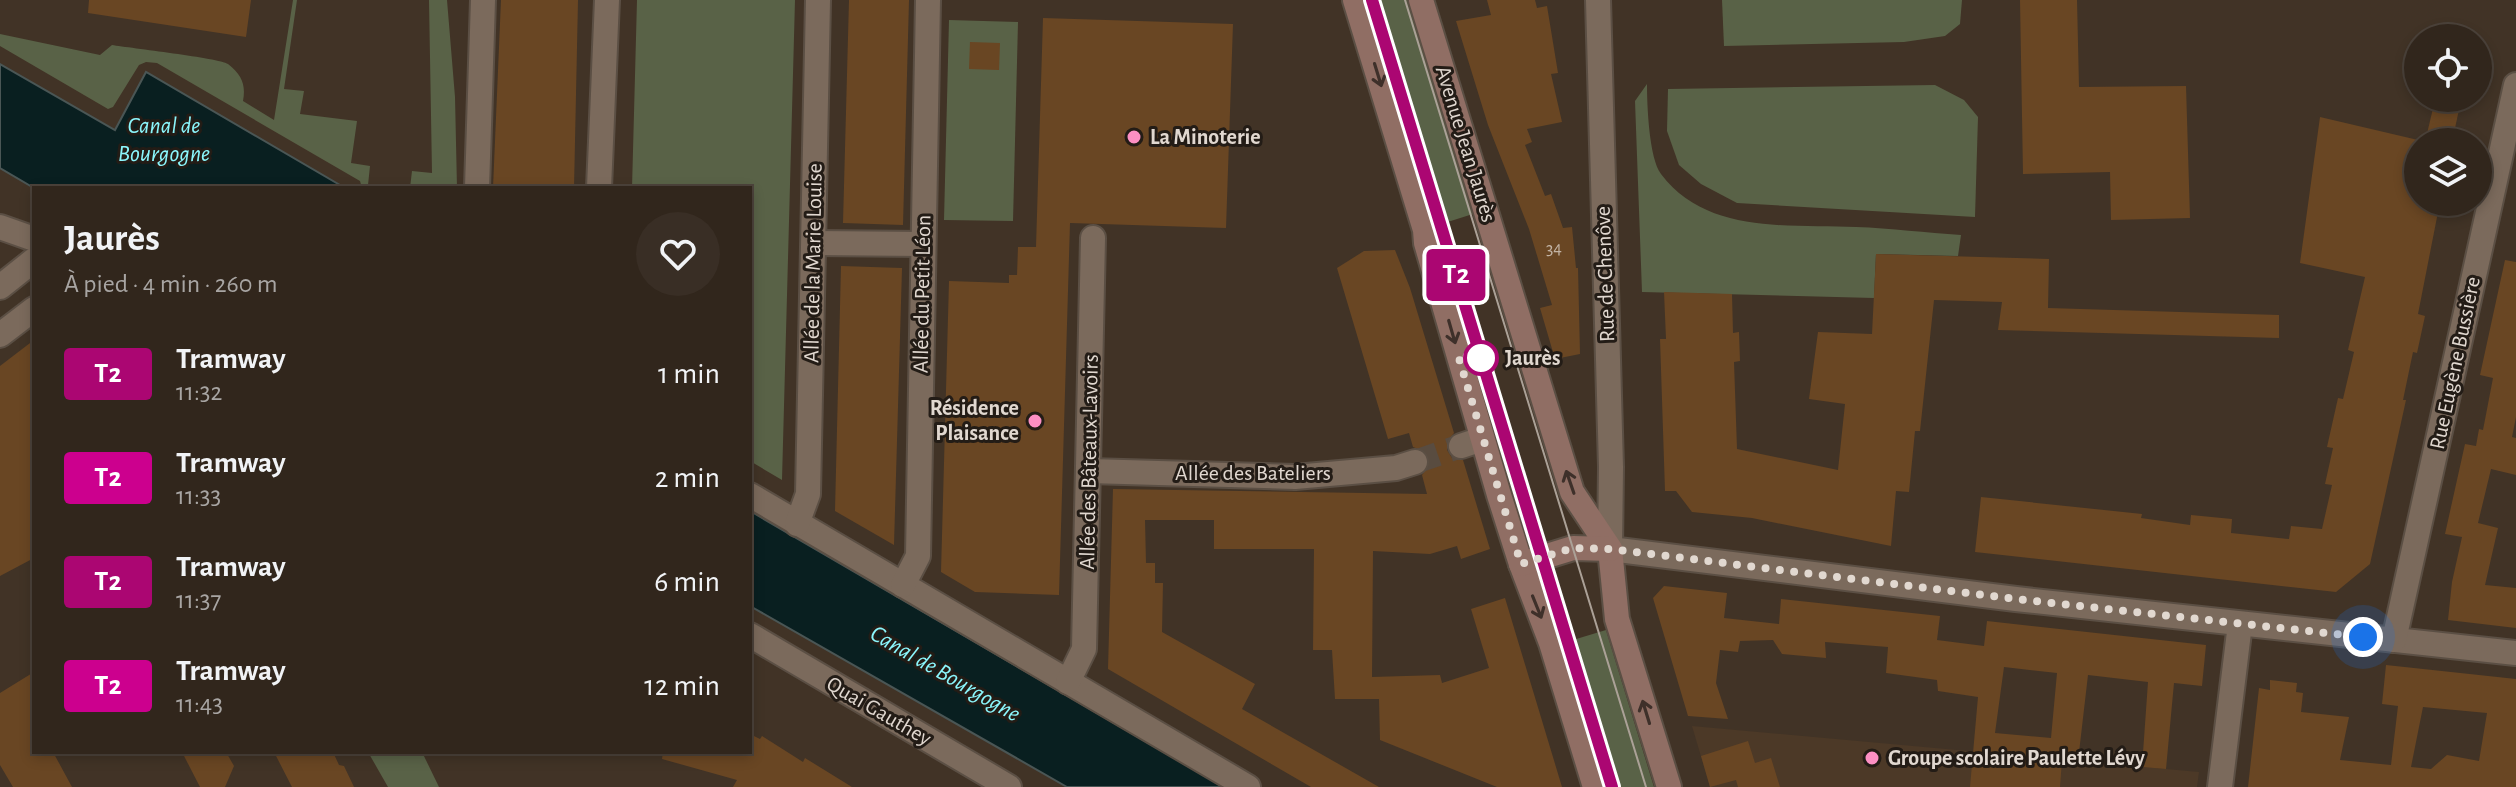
<!DOCTYPE html>
<html lang="fr">
<meta charset="utf-8">
<style>
:root{--surface:#31261c;--page:#392e25;--text:#f1f3f6;--muted:#a8a5a3;--line:#4c433b}
body{margin:0;font-family:"Alegreya Sans",sans-serif;background:var(--page);color:var(--text);height:100vh;display:flex;flex-direction:column;font-size:30px;white-space:nowrap}
*{box-sizing:border-box;margin:0}
p{font-size:26px;color:var(--muted)}
.icon{flex:none;width:44px;height:44px;fill:none;stroke:currentColor;stroke-width:2;stroke-linecap:round;stroke-linejoin:round}
.map{position:relative;flex:1;overflow:hidden}
.drawer{position:absolute;left:32px;top:186px;width:720px;height:568px;display:flex;flex-direction:column;background:var(--surface);border-radius:0px;box-shadow:0 4px 12px #0003,0 0 0 2px var(--line)}
.drawer>*{flex:none}
.badge{padding:0 16px;border-radius:6px;font-size:28px;line-height:52px}
.tools{position:absolute;left:2404px;top:24px;display:grid;gap:16px}
.tools a{display:grid;place-items:center;width:88px;height:88px;border-radius:50%;background:var(--surface);box-shadow:0 4px 12px #0003,0 0 0 2px var(--line);font-size:40px}
.you{position:absolute;width:40px;height:40px;margin:-20px;border:6px solid #fff;border-radius:50%;background:#1a73e8;box-shadow:0 0 0 12px #1a73e833}
.map>.badge{position:absolute;translate:-50% -50%;box-shadow:0 0 0 4px #fff}
.round{display:grid;place-items:center;flex:none;width:84px;height:84px;border-radius:42px;background:var(--page)}
.head{display:flex;align-items:center;justify-content:space-between;height:136px;padding:0 32px}
h1{font-size:38px;font-weight:600;line-height:60px}
ul{padding:0;list-style:none}
li{display:flex;align-items:center;gap:24px;height:104px;padding:0 32px}
li div{flex:1}
li b{display:block;font-size:30px}
li em{font-style:normal}
li .badge{min-width:88px;font-weight:700;text-align:center}
.map>svg:first-child{display:block}
</style>
<div class="map">
<svg width="2516" height="787" viewBox="0 0 2516 787">
<rect width="100%" height="100%" fill="#413326"/>
<polygon fill="#4c3927" points="1692,726 2199,772 2197,787 1710,787"/>
<g fill="#596247">
<path d="M293 0H297L284 89 304 91 300 114 357 121 351 163 370 166 368 185 385 188H362L360 181 157 63 146 62 139 65 113 107 108 109 0 46V34L100 55 112 45C130 48 219 58 228 64 242 75 246 85 243 101L274 120Z"/>
<polygon points="429,0 447,0 455,97 457,188 410,188 412,171 432,173"/>
<polygon points="637,0 795,0 782,480 750,461 750,188 632,188"/>
<polygon points="1366,0 1411,0 1476,213 1435,226"/>
<polygon points="1722,0 1962,0 1960,24 1945,36 1904,42 1724,46"/>
<polygon points="949,20 1018,22 1013,221 944,220"/>
<path d="M1647 84C1647 105 1649 158 1661 174 1707 235 1790 224 1856 227 1891 228 1926 233 1961 235L1958 256 1876 254 1874 298 1642 292 1635 101Z"/>
<polygon points="1935,85 1964,100 1978,117 1975,217 1737,203 1701,184 1679,165 1667,131 1668,89"/>
<polygon points="1606,630 1654,787 1607,787 1563,643"/>
<polygon points="368,752 422,752 439,787 388,787"/>
</g>
<g fill="#091f20" stroke="#4a5655" stroke-width="2">
<polygon points="0,64 115,130 146,72 345,188 34,188 0,168"/>
<polygon points="750,511 1224,787 1067,787 750,606"/>
</g>
<g fill="#694623" fill-rule="evenodd">
<polygon points="89,0 251,0 246,37 88,13"/>
<polygon points="501,0 578,0 574,188 493,188"/>
<polygon points="849,0 909,0 903,225 843,223"/>
<polygon points="1487,0 1535,0 1537,8 1547,6 1558,73 1551,74 1562,122 1527,129 1532,142 1525,145 1545,196 1551,194 1563,228 1572,227 1576,268 1578,268 1580,354 1555,359 1540,308 1552,305 1529,229 1488,125 1456,21 1491,15"/>
<polygon points="2020,0 2077,0 2079,87 2186,86 2190,218 2111,220 2110,172 2023,174"/>
<polygon points="1043,18 1233,24 1226,228 1070,223 1059,595 975,592 941,572 949,281 1009,283 1009,275 1017,275 1018,247 1036,247"/>
<polygon points="970,42 1000,43 999,70 969,69"/>
<polygon points="2435,100 2460,105 2452,142 2425,142"/>
<polygon points="2320,117 2418,140 2418,202 2439,207 2418,314 2425,316 2417,353 2413,352 2403,400 2406,400 2370,564 2336,592 1975,552 1981,497 2142,514 2141,518 2190,525 2191,515 2232,519 2231,533 2289,539 2291,526 2322,529 2332,485 2325,484 2333,448 2327,447 2338,398 2343,399 2354,352 2348,350 2365,277 2300,263"/>
<polygon points="1395,250 1410,288 1454,433 1447,442 1447,450 1452,458 1463,460 1490,549 1461,559 1457,546 1430,554 1373,551 1372,677 1440,675 1442,683 1489,668 1471,609 1505,598 1562,787 1497,787 1380,740 1379,699 1335,699 1332,650 1313,650 1314,549 1214,549 1214,520 1145,520 1146,563 1155,563 1155,583 1163,583 1162,632 1255,684 1242,709 1379,787 1311,787 1108,669 1113,489 1427,494 1422,475 1430,464 1426,452 1413,447 1409,433 1388,439 1337,268 1364,251"/>
<polygon points="1876,254 2049,259 2048,308 2279,315 2279,338 1998,330 2002,302 1934,300 1920,431 1915,431 1909,492 1896,491 1891,546 1752,518 1692,512 1676,491 1665,491 1660,339 1666,339 1664,292 1732,294 1733,333 1739,332 1740,361 1734,362 1737,449 1838,470 1845,404 1809,399 1818,332 1872,334"/>
<polygon points="2505,260 2516,262 2516,417 2512,437 2516,438 2516,475 2491,469 2478,523 2498,528 2485,585 2516,588 2516,628 2448,620 2452,582 2462,537 2445,534 2465,444 2476,446 2479,429 2483,430 2493,378 2480,375"/>
<polygon points="841,266 902,268 894,545 835,511"/>
<polygon points="34,340 34,558 0,576 0,366"/>
<path d="M1664 586 1727 593 1724 618 1779 624 1781 599 1940 616 1937 640 1984 646 1987 621 2206 645 2202 686 2174 683 2166 769 2142 767 2148 682 2088 675 2078 761 2062 760 2060 787H1970L1978 697 1938 691 1937 680 1886 673 1888 647 1825 642 1826 658 1782 654 1773 640 1740 641 1738 652 1720 650 1716 683 1728 719 1688 716 1653 598ZM2004 667 2057 673 2051 738 1995 733Z"/>
<path d="M2386 665 2516 679V787H2248L2259 688 2270 690V680L2297 683 2296 692 2303 693 2301 712 2349 717 2340 760 2391 765 2398 706 2382 704ZM2423 707 2487 713 2479 761 2447 755 2431 769 2411 767Z"/>
<polygon points="34,672 34,752 53,752 72,787 13,787 0,765 0,693"/>
<polygon points="750,734 760,739 762,736 803,762 805,758 852,787 733,787 737,780 662,759 663,752 750,752"/>
<polygon points="1748,741 1755,763 1771,758 1780,787 1738,787 1736,780 1710,787 1701,756"/>
<polygon points="182,752 226,752 234,766 225,787 200,787"/>
<polygon points="274,752 333,752 339,765 344,766 354,787 292,787"/>
</g>
<g fill="none" stroke-linecap="round" stroke-linejoin="round">
<polyline stroke="#594c40" stroke-width="24" stroke-dasharray="24 12" stroke-linecap="butt" points="1415,462 1461,446"/>
<defs>
<g id="minor">
<polyline points="477,188 483,0"/>
<polyline points="599,188 607,0"/>
<polyline points="0,227 34,239"/>
<polyline points="814,243 923,244"/>
<polyline points="0,287 34,260"/>
<polyline points="0,335 34,309"/>
<polyline points="1461,446 1482,439"/>
<polyline points="1089,471 1295,477 1396,468 1415,462"/>
<polyline points="750,495 1248,787"/>
<polyline points="797,524 808,494 818,0"/>
<polyline points="1610,549 2016,599 2516,653"/>
<polyline points="903,585 918,556 928,0"/>
<polyline points="750,635 1009,787"/>
<polyline points="2394,640 2516,85"/>
<polyline points="1068,682 1084,649 1093,238"/>
<polyline points="2220,787 2240,624"/>
</g>
<polyline id="tertiary" points="1598,0 1611,467 1610,549"/>
<g id="secondary">
<polyline points="1355,0 1425,230 1426,243 1499,495 1521,564 1551,643 1595,787"/>
<polyline points="1421,0 1572,492 1610,549 1617,619 1669,787"/>
<polyline points="1521,564 1573,548 1610,549"/>
</g>
</defs>
<use href="#minor" stroke="#5b4f44" stroke-width="28"/>
<use href="#tertiary" stroke="#5b4f44" stroke-width="28"/>
<use href="#secondary" stroke="#5b4f44" stroke-width="28"/>
<use href="#minor" stroke="#7b6a5c" stroke-width="24"/>
<use href="#tertiary" stroke="#7b6a5c" stroke-width="24"/>
<use href="#secondary" stroke="#906e64" stroke-width="24"/>
<g stroke="#aba197" stroke-width="2">
<polyline points="1372,0 1612,787"/>
<polyline points="1405,0 1646,787"/>
</g>
</g>
<defs><path id="oneway-shaft" d="M-6 0H5M1.5-3L5.5 0L1.5 3" fill="none" stroke-width="1.6" stroke-linecap="round" stroke-linejoin="round" transform="scale(2)"/></defs>
<g stroke="#3e302a">
<use href="#oneway-shaft" transform="translate(1378 75) rotate(73)"/>
<use href="#oneway-shaft" transform="translate(1452 332) rotate(74)"/>
<use href="#oneway-shaft" transform="translate(1570 482) rotate(-109)"/>
<use href="#oneway-shaft" transform="translate(1537 607) rotate(68)"/>
<use href="#oneway-shaft" transform="translate(1646 712) rotate(-107)"/>
</g>
<g fill="none" stroke-linecap="round" stroke-linejoin="round">
<defs>
<polyline id="line" points="1372,0 1612,787"/>
</defs>
<use href="#line" stroke="#fff" stroke-width="18"/>
<use href="#line" stroke="#ab0672" stroke-width="12"/>
<polyline stroke="#e1d8d0" stroke-width="8" stroke-dasharray="0 14.4" points="1481,358 1458,355 1521,564 1573,548 1610,549 2016,599 2363,637"/>
</g>
<g fill="#fc8fc3" stroke="#231c16" stroke-width="3">
<circle cx="1134" cy="137" r="8"/>
<circle cx="1035" cy="421" r="8"/>
<circle cx="1872" cy="758" r="8"/>
</g>
<circle fill="#fff" stroke="#ab0672" stroke-width="4" cx="1481" cy="358" r="16"/>
<g text-anchor="middle" dominant-baseline="central" stroke-width="6" stroke-linejoin="round" paint-order="stroke">
<g font-size="18" fill="#c3b4a5">
<text x="1554" y="249">34</text>
</g>
<g font-size="22" font-weight="bold" fill="#e1d8d0" stroke="#231c16" text-anchor="start">
<text x="1150" y="137">La Minoterie</text>
<text x="1019" y="408" text-anchor="end">Résidence<tspan x="1019" dy="25">Plaisance</tspan></text>
<text x="1888" y="758">Groupe scolaire Paulette Lévy</text>
</g>
<g font-size="22" fill="#e1d8d0" stroke="#231c16">
<text transform="translate(1466 144) rotate(73)">Avenue Jean Jaurès</text>
<text transform="translate(813 263) rotate(-89)">Allée de la Marie Louise</text>
<text transform="translate(1605 274) rotate(-92)">Rue de Chenôve</text>
<text transform="translate(922 294) rotate(-89)">Allée du Petit Léon</text>
<text transform="translate(2455 363) rotate(-78)">Rue Eugène Bussière</text>
<text transform="translate(1089 462) rotate(-89)">Allée des Bâteaux-Lavoirs</text>
<text x="1253" y="473">Allée des Bateliers</text>
<text transform="translate(879 711) rotate(30)">Quai Gauthey</text>
</g>
<g font-size="22" font-weight="bold" fill="#e1d8d0" stroke="#231c16" text-anchor="start">
<text x="1505" y="358">Jaurès</text>
</g>
<g font-size="24" font-style="italic" fill="#8bf6fc" stroke="#231c16">
<text x="164" y="126">Canal de<tspan x="164" dy="28">Bourgogne</tspan></text>
<text transform="translate(945 674) rotate(30)">Canal de Bourgogne</text>
</g>
</g>
</svg>
<div class="tools">
<a><svg class="icon" aria-label="locate" viewBox="0 0 24 24"><circle cx="12" cy="12" r="6"/><path d="M12 2v4M12 18v4M2 12h4M18 12h4"/></svg></a>
<a><svg class="icon" aria-label="layers" viewBox="0 0 24 24"><path d="M12 4l9 5-9 5-9-5zM3 14l9 5 9-5"/></svg></a>
</div>
<div class="you" style="left:2363px;top:637px"></div>
<b class="badge" style="left:1456px;top:275px;background:#ab0672;color:#fff">T2</b>
<section class="drawer">
<div class="head"><div><h1>Jaurès</h1><p>À pied · 4 min · 260 m</p></div><a class="round"><svg class="icon" aria-label="heart" viewBox="0 0 24 24"><path d="M12 20l-8-8c-3-5 5-10 8-4 3-6 11-1 8 4z"/></svg></a></div>
<ul>
<li><span class="badge" style="background:#ab0672;color:#fff">T2</span><div><b>Tramway</b><p>11:32</p></div><em>1 min</em></li>
<li><span class="badge" style="background:#cc008e;color:#fff">T2</span><div><b>Tramway</b><p>11:33</p></div><em>2 min</em></li>
<li><span class="badge" style="background:#ab0672;color:#fff">T2</span><div><b>Tramway</b><p>11:37</p></div><em>6 min</em></li>
<li><span class="badge" style="background:#cc008e;color:#fff">T2</span><div><b>Tramway</b><p>11:43</p></div><em>12 min</em></li>
</ul>
</section>
</div>
